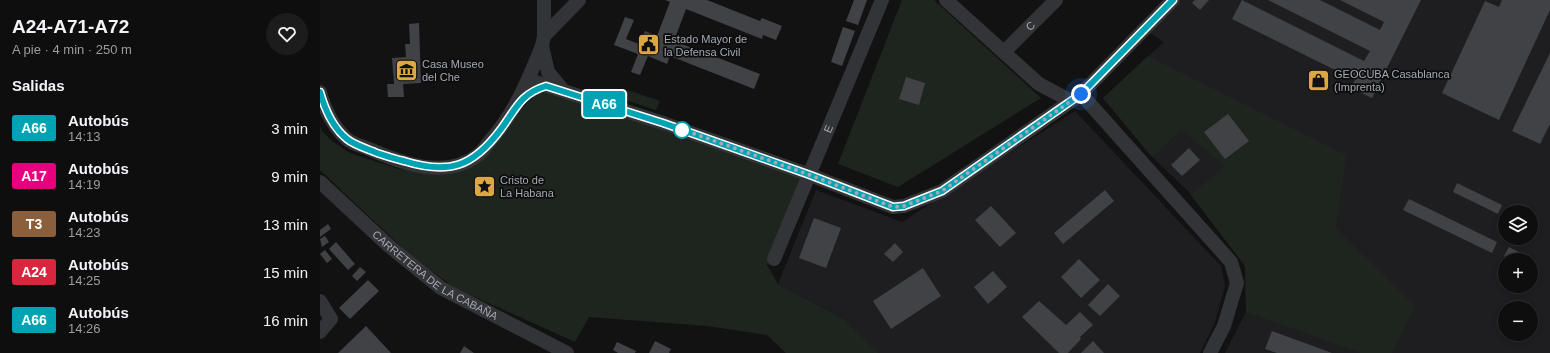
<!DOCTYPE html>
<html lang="es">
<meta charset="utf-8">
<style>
:root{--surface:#0e0e0e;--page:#1c1c1c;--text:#f1f3f6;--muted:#9b9c9e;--line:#2e2e2e}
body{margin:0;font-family:Helvetica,sans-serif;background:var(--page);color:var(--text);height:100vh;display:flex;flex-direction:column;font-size:15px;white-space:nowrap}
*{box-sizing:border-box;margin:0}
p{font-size:13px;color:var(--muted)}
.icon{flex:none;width:22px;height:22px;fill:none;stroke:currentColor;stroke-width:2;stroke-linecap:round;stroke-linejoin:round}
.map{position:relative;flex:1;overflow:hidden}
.details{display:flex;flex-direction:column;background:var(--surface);width:320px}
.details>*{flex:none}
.badge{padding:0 8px;border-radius:3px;font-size:14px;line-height:26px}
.buttons{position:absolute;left:1178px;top:205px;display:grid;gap:8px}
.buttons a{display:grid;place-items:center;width:40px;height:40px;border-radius:50%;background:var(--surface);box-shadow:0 2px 6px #0003,0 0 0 1px var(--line);font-size:20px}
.you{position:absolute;width:20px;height:20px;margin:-10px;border:3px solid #fff;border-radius:50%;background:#1a73e8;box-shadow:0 0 0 6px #1a73e833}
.map>.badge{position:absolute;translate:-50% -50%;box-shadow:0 0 0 2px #fff}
h2{padding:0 12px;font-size:15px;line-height:36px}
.round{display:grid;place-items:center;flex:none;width:42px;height:42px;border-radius:21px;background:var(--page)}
.overview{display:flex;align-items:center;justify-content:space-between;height:68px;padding:0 12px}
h1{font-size:19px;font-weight:700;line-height:30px}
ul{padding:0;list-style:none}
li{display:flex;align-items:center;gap:12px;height:48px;padding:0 12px}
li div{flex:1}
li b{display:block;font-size:15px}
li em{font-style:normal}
li .badge{min-width:44px;font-weight:700;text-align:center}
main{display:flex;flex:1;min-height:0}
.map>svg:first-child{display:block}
</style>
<main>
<section class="details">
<div class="overview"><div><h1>A24-A71-A72</h1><p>A pie · 4 min · 250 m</p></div><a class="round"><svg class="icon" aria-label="heart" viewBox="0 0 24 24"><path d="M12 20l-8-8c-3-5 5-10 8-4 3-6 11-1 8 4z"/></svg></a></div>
<h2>Salidas</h2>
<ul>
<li><span class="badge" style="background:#00a3b4;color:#fff">A66</span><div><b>Autobús</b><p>14:13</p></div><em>3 min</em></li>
<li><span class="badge" style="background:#e6007e;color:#fff">A17</span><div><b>Autobús</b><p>14:19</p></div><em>9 min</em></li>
<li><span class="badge" style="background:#8b5e3c;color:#fff">T3</span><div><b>Autobús</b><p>14:23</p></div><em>13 min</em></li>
<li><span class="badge" style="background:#d7263d;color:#fff">A24</span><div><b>Autobús</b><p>14:25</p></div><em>15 min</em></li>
<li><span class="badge" style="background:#00a3b4;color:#fff">A66</span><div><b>Autobús</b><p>14:26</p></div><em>16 min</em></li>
</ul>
</section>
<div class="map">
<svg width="1230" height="353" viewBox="0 0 1230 353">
<rect width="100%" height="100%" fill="#121213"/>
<g fill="#1e1e20" fill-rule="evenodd">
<path d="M853 0H1230V353H905L926 312 925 266 867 190 832 157 783 98 844 42 824 29ZM1185 212H1211V238H1185ZM1185 260H1211V286H1185ZM1185 308H1211V334H1185Z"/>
<polygon points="755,111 901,266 905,287 895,322 880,353 559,353 524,319 458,284 496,190 582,222"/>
</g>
<g fill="#1e251f">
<polygon points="582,0 614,0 721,98 578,187 518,164"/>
<polygon points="828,56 1026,155 1016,228 1095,306 1072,353 1041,353 926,312 925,266 871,195 905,166 861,130 832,157 783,98"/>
<polygon points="307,90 340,101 336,110 303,99"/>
<polygon points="234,92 481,179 447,265 458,284 524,319 559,353 466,353 447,335 387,326 269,317 255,342 135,288 91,256 0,170 0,126 2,131 12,141 30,153 79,169 118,173 168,153 203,107 217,93"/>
</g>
<g fill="#414246">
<polygon points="345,0 387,0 440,21 442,18 462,26 456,40 443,35 442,39 366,9 354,41 440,74 434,89 350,56 347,64 328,56 320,75 311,72 318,54 294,45 305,17 314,20 306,39 319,44 325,31 337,36 350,2"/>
<polygon points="534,0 547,0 538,25 526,21"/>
<polygon points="875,0 889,0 880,10 872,3"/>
<polygon points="922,0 1044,61 1050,51 948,0 1000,0 1060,30 1064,22 1020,0 1101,0 1052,98 1031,88 1035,80 912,19"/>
<polygon points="1182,0 1230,0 1230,10 1179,120 1122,93 1165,1 1179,7"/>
<polygon points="99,23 101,83 83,84 84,97 68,97 67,84 74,84 72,58 86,57 85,44 90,44 89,24"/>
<polygon points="523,27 535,31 522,66 511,62"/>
<polygon points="1230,53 1230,124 1220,144 1192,131"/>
<polygon points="586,77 605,83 599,105 579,99"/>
<polygon points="908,114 929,141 905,159 884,132"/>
<polygon points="869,148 880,160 862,176 851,165"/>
<polygon points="1137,183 1182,205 1178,214 1133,192"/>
<polygon points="785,190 794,201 743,244 734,233"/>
<polygon points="1089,199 1177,242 1172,253 1083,210"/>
<polygon points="671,206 696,233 680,247 655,220"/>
<polygon points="494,218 521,228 506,268 479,258"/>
<polygon points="8,224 11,229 0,237 0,230"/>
<polygon points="5,236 9,242 2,247 0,239"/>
<polygon points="16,242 35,264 28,270 9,249"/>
<polygon points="575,243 583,252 573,262 564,254"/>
<polygon points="1189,247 1203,254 1200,260 1191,260 1184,256"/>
<polygon points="5,250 12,259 7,263 0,254"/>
<polygon points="759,259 780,280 761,298 741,277"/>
<polygon points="40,267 46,272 37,281 32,276"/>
<polygon points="603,268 621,296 571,329 553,301"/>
<polygon points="673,271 687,287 668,304 654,287"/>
<polygon points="48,280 59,291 30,319 19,308"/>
<polygon points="788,284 800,296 780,316 768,305"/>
<polygon points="719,301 746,325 760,312 773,325 760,337 761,339 748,353 739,353 702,317"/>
<polygon points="46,326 71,353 18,353"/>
<polygon points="952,331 1012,353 957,353 945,349"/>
<polygon points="335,341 351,349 349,353 329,353"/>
<polygon points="773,341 784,353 761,353"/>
<polygon points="297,342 316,351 315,353 298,353 293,350"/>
<polygon points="144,346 154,353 140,353"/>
</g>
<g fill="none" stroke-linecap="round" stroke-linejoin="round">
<g stroke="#333437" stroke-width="14">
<polyline points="626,0 719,84 751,101"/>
<polyline points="224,36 259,0"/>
<polyline points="222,46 228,72 243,90"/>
<path id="s1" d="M684 52 736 0"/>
<polyline points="209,80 343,123 490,175 573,207 584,206 622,191 761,94 853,0"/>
<path d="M0 92C5 110 12 126 27 139 32 144 42 146 49 149 81 163 126 180 158 155 163 151 166 146 170 141 195 113 208 80 222 46L224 36V0"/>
<polyline points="761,94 911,262 917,283 904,326 890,353"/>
<path id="s2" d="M0 182 69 246 121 288 247 353"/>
<path id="s3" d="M454 259 562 0"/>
<polyline points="0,301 11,319 0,332"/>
</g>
</g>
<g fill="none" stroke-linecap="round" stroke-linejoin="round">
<defs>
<path id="line" d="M0 92C5 110 12 127 27 139 34 145 48 149 57 153 66 156 75 159 84 161 129 175 153 167 181 129 196 109 200 94 226 86L343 123 490 175 573 207 584 206 622 191 761 94 853 0"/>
</defs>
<use href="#line" stroke="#fff" stroke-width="9"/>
<use href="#line" stroke="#00a3b4" stroke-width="6"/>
<polyline stroke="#a4a9b2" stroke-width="4" stroke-dasharray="0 7.2" points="362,130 358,128 490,175 573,207 584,206 622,191 761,94"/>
</g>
<defs>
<symbol id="civic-square" viewBox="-11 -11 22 22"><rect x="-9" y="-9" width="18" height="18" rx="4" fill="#dca940" stroke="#0d0d0e"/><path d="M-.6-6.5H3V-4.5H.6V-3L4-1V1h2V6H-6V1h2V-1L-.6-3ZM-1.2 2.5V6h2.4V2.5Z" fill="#111"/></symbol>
<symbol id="museum-square" viewBox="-11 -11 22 22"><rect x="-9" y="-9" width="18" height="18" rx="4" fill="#dca940" stroke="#0d0d0e"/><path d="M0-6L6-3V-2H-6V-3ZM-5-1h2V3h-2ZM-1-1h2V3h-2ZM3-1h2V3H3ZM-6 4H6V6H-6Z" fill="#111"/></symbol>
<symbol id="shop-square" viewBox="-11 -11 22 22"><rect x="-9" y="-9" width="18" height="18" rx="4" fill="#dca940" stroke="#0d0d0e"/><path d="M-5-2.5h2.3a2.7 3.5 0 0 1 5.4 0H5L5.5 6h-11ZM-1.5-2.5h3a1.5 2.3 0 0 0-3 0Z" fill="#111"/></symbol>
<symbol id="sight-square" viewBox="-11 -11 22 22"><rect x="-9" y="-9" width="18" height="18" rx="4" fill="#dca940" stroke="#0d0d0e"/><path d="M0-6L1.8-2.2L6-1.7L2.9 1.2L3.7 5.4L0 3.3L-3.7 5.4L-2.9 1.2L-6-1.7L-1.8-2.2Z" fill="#111"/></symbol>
</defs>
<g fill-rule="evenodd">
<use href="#civic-square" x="316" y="32" width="25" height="25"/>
<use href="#museum-square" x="74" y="58" width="25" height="25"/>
<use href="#shop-square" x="986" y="68" width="25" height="25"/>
<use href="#sight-square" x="152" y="174" width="25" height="25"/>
</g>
<circle fill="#fff" stroke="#00a3b4" stroke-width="2" cx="362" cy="130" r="8"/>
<g text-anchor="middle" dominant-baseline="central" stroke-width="3.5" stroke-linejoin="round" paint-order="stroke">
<g font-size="11" fill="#a4a9b2" stroke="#0d0d0e">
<text stroke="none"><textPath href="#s1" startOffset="37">C</textPath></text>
<text stroke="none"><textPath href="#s3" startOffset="141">E</textPath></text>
<text stroke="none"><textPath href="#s2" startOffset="149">CARRETERA DE LA CABAÑA</textPath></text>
</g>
<g font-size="11" fill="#a4a9b2" stroke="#0d0d0e" text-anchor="start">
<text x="344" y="39">Estado Mayor de<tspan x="344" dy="13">la Defensa Civil</tspan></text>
<text x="102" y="64">Casa Museo<tspan x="102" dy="13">del Che</tspan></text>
<text x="1014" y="74">GEOCUBA Casablanca<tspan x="1014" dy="13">(Imprenta)</tspan></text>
<text x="180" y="180">Cristo de<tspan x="180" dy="13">La Habana</tspan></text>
</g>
</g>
</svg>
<div class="buttons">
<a><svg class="icon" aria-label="layers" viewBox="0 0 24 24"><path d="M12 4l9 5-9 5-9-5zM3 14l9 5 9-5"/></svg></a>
<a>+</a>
<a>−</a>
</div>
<div class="you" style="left:761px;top:94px"></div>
<b class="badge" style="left:284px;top:104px;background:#00a3b4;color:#fff">A66</b>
</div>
</main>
